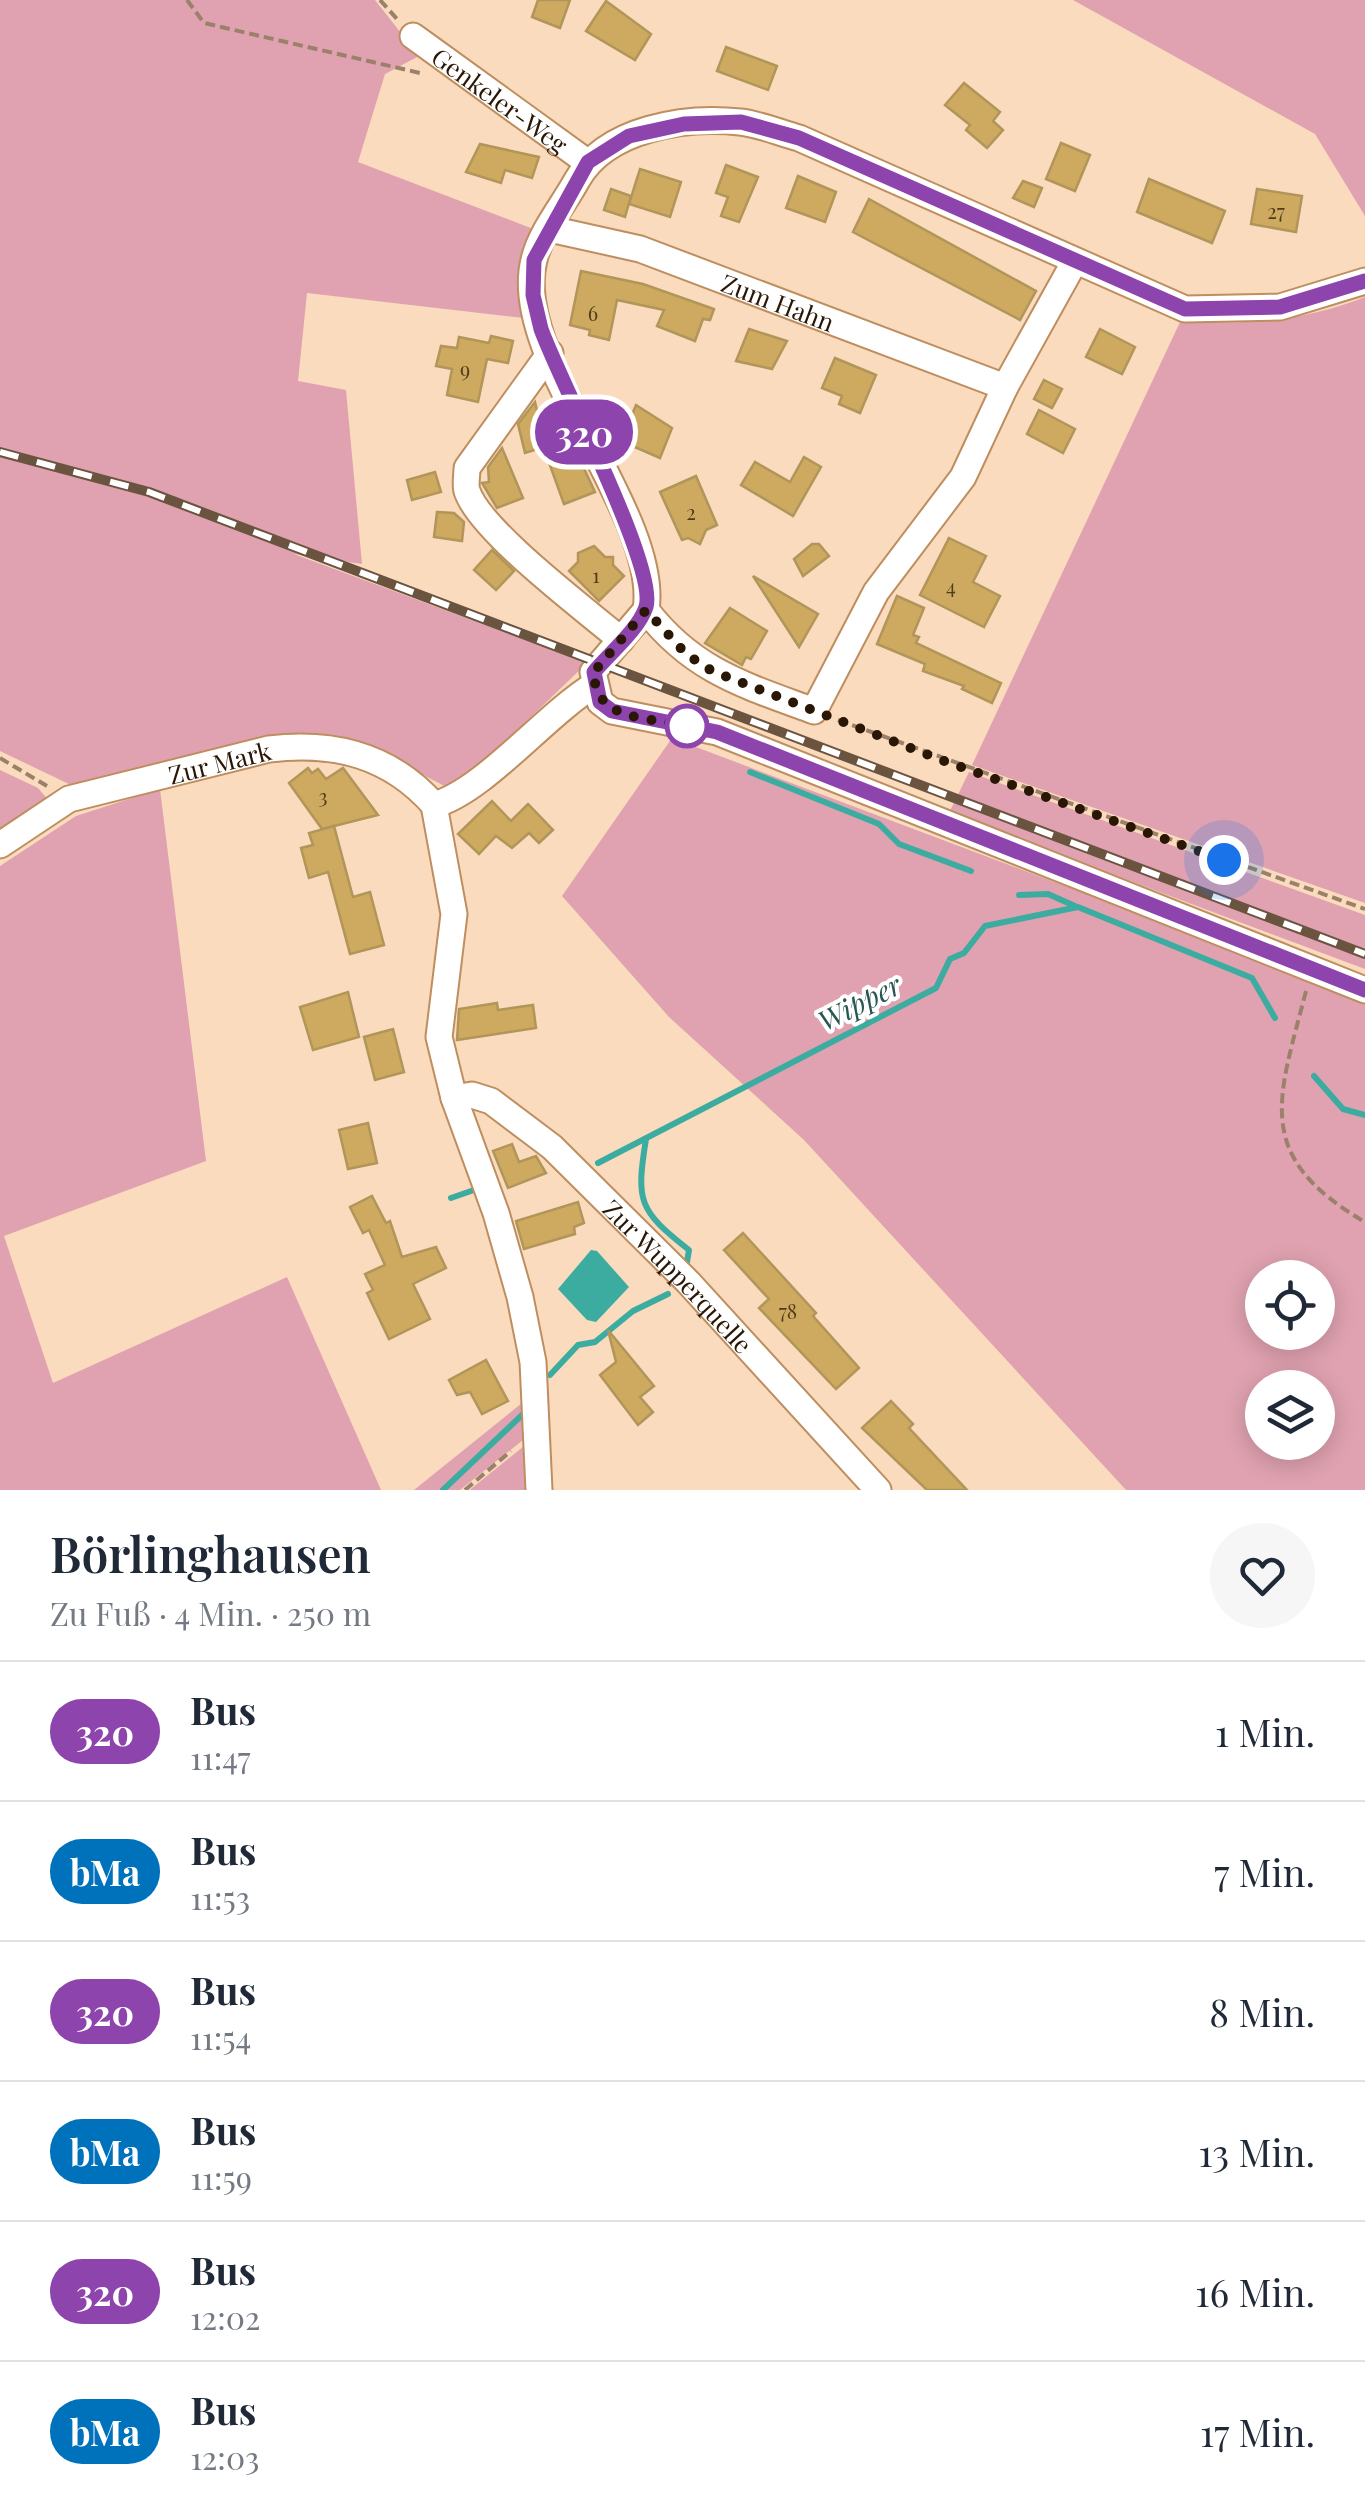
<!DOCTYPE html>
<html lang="de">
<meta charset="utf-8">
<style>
:root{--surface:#fff;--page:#f6f6f7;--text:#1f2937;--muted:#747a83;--line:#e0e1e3}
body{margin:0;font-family:"Playfair Display",serif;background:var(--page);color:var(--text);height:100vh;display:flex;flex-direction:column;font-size:38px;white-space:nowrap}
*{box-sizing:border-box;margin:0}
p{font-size:32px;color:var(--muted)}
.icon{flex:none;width:55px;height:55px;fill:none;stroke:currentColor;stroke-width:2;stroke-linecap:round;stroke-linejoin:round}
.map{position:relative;height:1490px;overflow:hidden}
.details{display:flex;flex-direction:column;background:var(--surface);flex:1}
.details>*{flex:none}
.badge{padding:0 20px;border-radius:32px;font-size:35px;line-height:65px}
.controls{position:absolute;left:1245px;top:1260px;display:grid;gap:20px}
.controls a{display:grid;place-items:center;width:90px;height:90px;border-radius:50%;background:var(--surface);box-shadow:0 5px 25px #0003;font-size:50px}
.you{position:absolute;width:50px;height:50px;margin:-25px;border:8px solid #fff;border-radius:50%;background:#1a73e8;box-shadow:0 0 0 15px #1a73e833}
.map>.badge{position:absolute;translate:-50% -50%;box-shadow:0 0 0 5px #fff}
.round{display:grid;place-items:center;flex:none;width:105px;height:105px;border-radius:52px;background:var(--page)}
.headline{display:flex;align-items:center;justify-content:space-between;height:170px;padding:0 50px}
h1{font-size:48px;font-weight:600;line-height:75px}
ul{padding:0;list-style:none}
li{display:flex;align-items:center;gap:30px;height:140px;padding:0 50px;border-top:2px solid var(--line)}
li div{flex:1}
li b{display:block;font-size:38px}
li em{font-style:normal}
li .badge{min-width:110px;font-weight:700;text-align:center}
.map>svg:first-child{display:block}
</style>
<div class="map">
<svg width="1365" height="1490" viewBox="0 0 1365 1490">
<rect width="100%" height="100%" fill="#fadbbe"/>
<g fill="#e0a2b0" fill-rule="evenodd">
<polygon points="0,0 375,0 419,56 385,74 358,162 536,230 522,261 524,318 307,293 298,381 346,390 362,564 294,554 587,663 459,786 448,788 382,753 316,733 73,786 0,751"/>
<polygon points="1073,0 1365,0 1365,216 1315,134"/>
<path d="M1365 297V903L972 765 1181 320C1245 326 1304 321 1365 297Z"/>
<path d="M672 738 1365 999V1490H1126L804 1140 669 1017 562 896ZM1262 1278H1318V1332H1262ZM1262 1388H1318V1442H1262Z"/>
<polygon points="0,770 38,788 49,801 0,831"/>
<polygon points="969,772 1365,915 1365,969 949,813"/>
<polygon points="160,789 206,1161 4,1236 53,1383 287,1277 381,1490 0,1490 0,866 76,816"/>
<polygon points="527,1399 528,1436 460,1490 414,1490"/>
<polygon points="524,1446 525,1490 470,1490 472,1488"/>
</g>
<polygon fill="#3daca0" points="591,1250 597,1251 629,1287 596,1322 587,1320 558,1289"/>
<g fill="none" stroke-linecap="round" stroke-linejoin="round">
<g stroke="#3daca0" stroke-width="6">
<polyline points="750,772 879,824 899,844 971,871"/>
<polyline points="1019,895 1048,894 1075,906"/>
<polyline points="1314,1076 1343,1109 1365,1115"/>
<path d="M646 1139C636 1201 638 1210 689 1250L687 1262"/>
<polyline points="598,1163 936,988 950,959 964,953 985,926 1078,907 1252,978 1275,1018"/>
<polyline points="451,1198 471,1191"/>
<polyline points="550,1375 578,1345 595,1342 633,1311 668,1294"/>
<polyline points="443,1490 522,1415"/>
</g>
</g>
<g fill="#cdaa60" stroke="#b19559" stroke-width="2.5">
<polygon points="538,0 570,0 560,28 532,17"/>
<polygon points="606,1 651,34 635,60 586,31"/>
<polygon points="726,47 777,66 768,90 717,71"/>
<polygon points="964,83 1000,112 993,121 1003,130 987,148 966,130 970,125 945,105"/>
<polygon points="1061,143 1090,155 1075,191 1046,179"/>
<polygon points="480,144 539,157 532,178 505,170 501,183 466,172"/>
<polygon points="726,165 758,177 739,222 721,216 728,197 716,193"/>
<polygon points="640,169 681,182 670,217 629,204"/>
<polygon points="798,176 836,192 825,222 786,208"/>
<polygon points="1149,179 1225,211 1212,243 1137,212"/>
<polygon points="1023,181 1042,188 1034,207 1013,198"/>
<polygon points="611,189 631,196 625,217 604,210"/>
<polygon points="1257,189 1302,196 1296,232 1251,224"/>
<polygon points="869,199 1036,291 1020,320 853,232"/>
<polygon points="581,271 643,284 714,309 710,320 703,319 695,341 657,326 664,310 617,300 609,340 589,335 590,330 570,325"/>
<polygon points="749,329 787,341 772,369 736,361"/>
<polygon points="1100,329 1135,347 1122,374 1086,357"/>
<polygon points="491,336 513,341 508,363 487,359 478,402 447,395 452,369 436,366 441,346 457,348 459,337 489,343"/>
<polygon points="835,358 876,375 860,413 839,404 842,396 822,388"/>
<polygon points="1044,380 1062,389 1052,408 1034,399"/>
<polygon points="535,402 545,447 525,453 518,424"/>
<polygon points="636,405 672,428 660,458 621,441"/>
<polygon points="1039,410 1075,429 1063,453 1027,434"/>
<polygon points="574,447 595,492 564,504 547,457"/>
<polygon points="502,448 523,498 497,508 482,483 489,482 488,467"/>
<polygon points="804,457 821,467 793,516 741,485 755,462 790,482"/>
<polygon points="435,472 441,492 412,500 407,480"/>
<polygon points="696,476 717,525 706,530 700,544 688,538 682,540 660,492"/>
<polygon points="437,512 454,513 464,522 462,541 434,537"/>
<polygon points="949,538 986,556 973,582 1000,596 984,627 920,595"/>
<polygon points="812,544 819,544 829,556 803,576 794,559"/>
<polygon points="594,546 605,557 613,557 613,565 624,576 599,601 569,571 578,562 578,553"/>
<polygon points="492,550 514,571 496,590 474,570"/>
<polygon points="753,576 818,614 799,647"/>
<polygon points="897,596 924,608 913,635 919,637 916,643 1001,683 992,703 962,689 964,686 923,671 925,664 877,644"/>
<polygon points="730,608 767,631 751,659 746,657 742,665 705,643"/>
<polygon points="308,768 312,773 318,769 326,779 343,768 378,815 322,829 289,783"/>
<polygon points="492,801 511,821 528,804 553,830 539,843 529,833 512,848 496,836 479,854 458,834"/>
<polygon points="334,826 353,897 370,892 384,945 350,954 328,872 309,878 301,848 313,845 309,833"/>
<polygon points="348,992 359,1037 313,1050 300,1007"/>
<polygon points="497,1003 498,1010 533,1005 536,1028 457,1040 459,1009"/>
<polygon points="393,1029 404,1072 375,1080 364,1037"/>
<polygon points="368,1123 377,1163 348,1169 339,1130"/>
<polygon points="512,1144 519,1162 536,1156 546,1173 508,1188 493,1151"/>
<polygon points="372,1196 386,1223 390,1221 402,1257 436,1247 446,1268 413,1284 430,1319 389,1339 367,1293 373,1290 365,1274 385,1265 369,1230 363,1233 350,1207"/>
<polygon points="578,1202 584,1223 574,1227 575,1234 524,1249 516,1221"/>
<polygon points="743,1233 816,1313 813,1316 859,1368 836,1389 759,1308 769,1299 724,1250"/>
<polygon points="608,1330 654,1386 640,1397 653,1412 638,1425 600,1375 616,1362"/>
<polygon points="486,1360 508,1401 482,1414 470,1392 457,1395 449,1380"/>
<polygon points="891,1401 913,1424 909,1428 967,1490 927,1490 862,1428"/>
</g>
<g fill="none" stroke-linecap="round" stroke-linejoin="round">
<defs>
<g id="minor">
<path id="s1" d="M413 36 587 162"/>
<path id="s2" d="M550 229 640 249 1005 387"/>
<path d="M550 353 467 468C467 475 465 485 467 491 480 531 586 610 621 640"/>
<path d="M646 610C661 513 509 357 534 260 540 233 564 204 577 180 606 128 686 116 740 122 760 124 780 133 799 138L1185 309 1280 307 1365 281"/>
<polyline points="646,610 593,672 600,702 612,711 717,732 1365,990"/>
<path d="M646 610C693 671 744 685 814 711L876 592 963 477 1005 387 1075 261"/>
<polyline points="434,805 454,914 439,1037 454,1098 496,1213 520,1297 533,1362 539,1490"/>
<path d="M434 805C484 791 543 717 594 685"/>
<path id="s3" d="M0 845 69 799 269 749C334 741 390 755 434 805"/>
<path id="s4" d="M454 1098 472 1095 491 1101 552 1147 688 1282 878 1490"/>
</g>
</defs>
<use href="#minor" stroke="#be8e5f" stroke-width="29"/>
<g stroke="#9b8169" stroke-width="4" stroke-dasharray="10 5" stroke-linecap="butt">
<polyline points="187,0 204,23 420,73"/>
<polyline points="380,0 397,19"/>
<polyline points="838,720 1365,909"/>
<polyline points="0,758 47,786"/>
<path d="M1306 991C1278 1100 1252 1156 1365 1222"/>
<polyline points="465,1490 511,1451"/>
</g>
<use href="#minor" stroke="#fff" stroke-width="25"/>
<defs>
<polyline id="rail" points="0,452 149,492 1365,954"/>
</defs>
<use href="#rail" stroke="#6b543f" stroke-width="10"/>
<use href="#rail" stroke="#fff" stroke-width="6" stroke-dasharray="19" stroke-linecap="butt"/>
</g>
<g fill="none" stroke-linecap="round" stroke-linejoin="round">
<defs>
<path id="line" d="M1365 281 1280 307 1185 309 799 138 741 122 684 124 629 136 588 162 534 260 533 295 541 329C559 380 658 568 646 607 639 629 609 654 594 672L600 702 612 711 717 732 1365 990"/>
</defs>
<use href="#line" stroke="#fff" stroke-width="22"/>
<use href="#line" stroke="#8e44ad" stroke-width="15"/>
<path stroke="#291604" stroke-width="10" stroke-dasharray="0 18" d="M687 726C649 717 594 722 594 672L646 610 686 654 712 671 944 761 1224 860"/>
</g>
<circle fill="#fff" stroke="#8e44ad" stroke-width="5" cx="687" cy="726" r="20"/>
<g text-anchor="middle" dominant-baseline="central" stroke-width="8" stroke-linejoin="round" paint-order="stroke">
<g font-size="20" fill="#523b1b">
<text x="1276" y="210">27</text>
<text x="593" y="312">6</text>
<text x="465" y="368">9</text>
<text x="691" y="511">2</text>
<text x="596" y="574">1</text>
<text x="951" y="585">4</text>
<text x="323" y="795">3</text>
<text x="788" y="1310">78</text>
</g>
<g font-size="25" fill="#291604" stroke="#fff">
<text stroke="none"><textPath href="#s1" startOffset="108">Genkeler-Weg</textPath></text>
<text stroke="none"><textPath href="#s2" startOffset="240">Zum Hahn</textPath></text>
<text stroke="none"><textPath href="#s3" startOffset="238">Zur Mark</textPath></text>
<text stroke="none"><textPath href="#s4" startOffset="295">Zur Wupperquelle</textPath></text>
</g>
<g font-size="28" font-style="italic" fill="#285751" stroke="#fff">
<text transform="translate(859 1002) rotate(-27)">Wipper</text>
</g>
</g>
</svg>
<div class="controls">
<a><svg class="icon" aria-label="locate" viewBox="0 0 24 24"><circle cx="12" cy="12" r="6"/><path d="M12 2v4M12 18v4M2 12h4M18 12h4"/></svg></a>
<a><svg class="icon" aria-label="layers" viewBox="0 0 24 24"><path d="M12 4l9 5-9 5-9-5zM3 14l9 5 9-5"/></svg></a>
</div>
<div class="you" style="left:1224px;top:860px"></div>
<b class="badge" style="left:584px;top:432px;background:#8e44ad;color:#fff">320</b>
</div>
<section class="details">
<div class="headline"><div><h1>Börlinghausen</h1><p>Zu Fuß · 4 Min. · 250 m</p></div><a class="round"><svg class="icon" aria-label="heart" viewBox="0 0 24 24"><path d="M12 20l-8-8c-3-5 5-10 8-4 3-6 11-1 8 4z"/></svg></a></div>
<ul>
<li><span class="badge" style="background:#8e44ad;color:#fff">320</span><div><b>Bus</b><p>11:47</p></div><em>1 Min.</em></li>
<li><span class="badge" style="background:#0072bc;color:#fff">bMa</span><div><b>Bus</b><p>11:53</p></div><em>7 Min.</em></li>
<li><span class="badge" style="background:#8e44ad;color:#fff">320</span><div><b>Bus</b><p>11:54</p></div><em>8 Min.</em></li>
<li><span class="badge" style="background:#0072bc;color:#fff">bMa</span><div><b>Bus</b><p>11:59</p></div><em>13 Min.</em></li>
<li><span class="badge" style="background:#8e44ad;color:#fff">320</span><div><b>Bus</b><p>12:02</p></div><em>16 Min.</em></li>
<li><span class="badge" style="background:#0072bc;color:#fff">bMa</span><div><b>Bus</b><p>12:03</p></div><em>17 Min.</em></li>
</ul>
</section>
